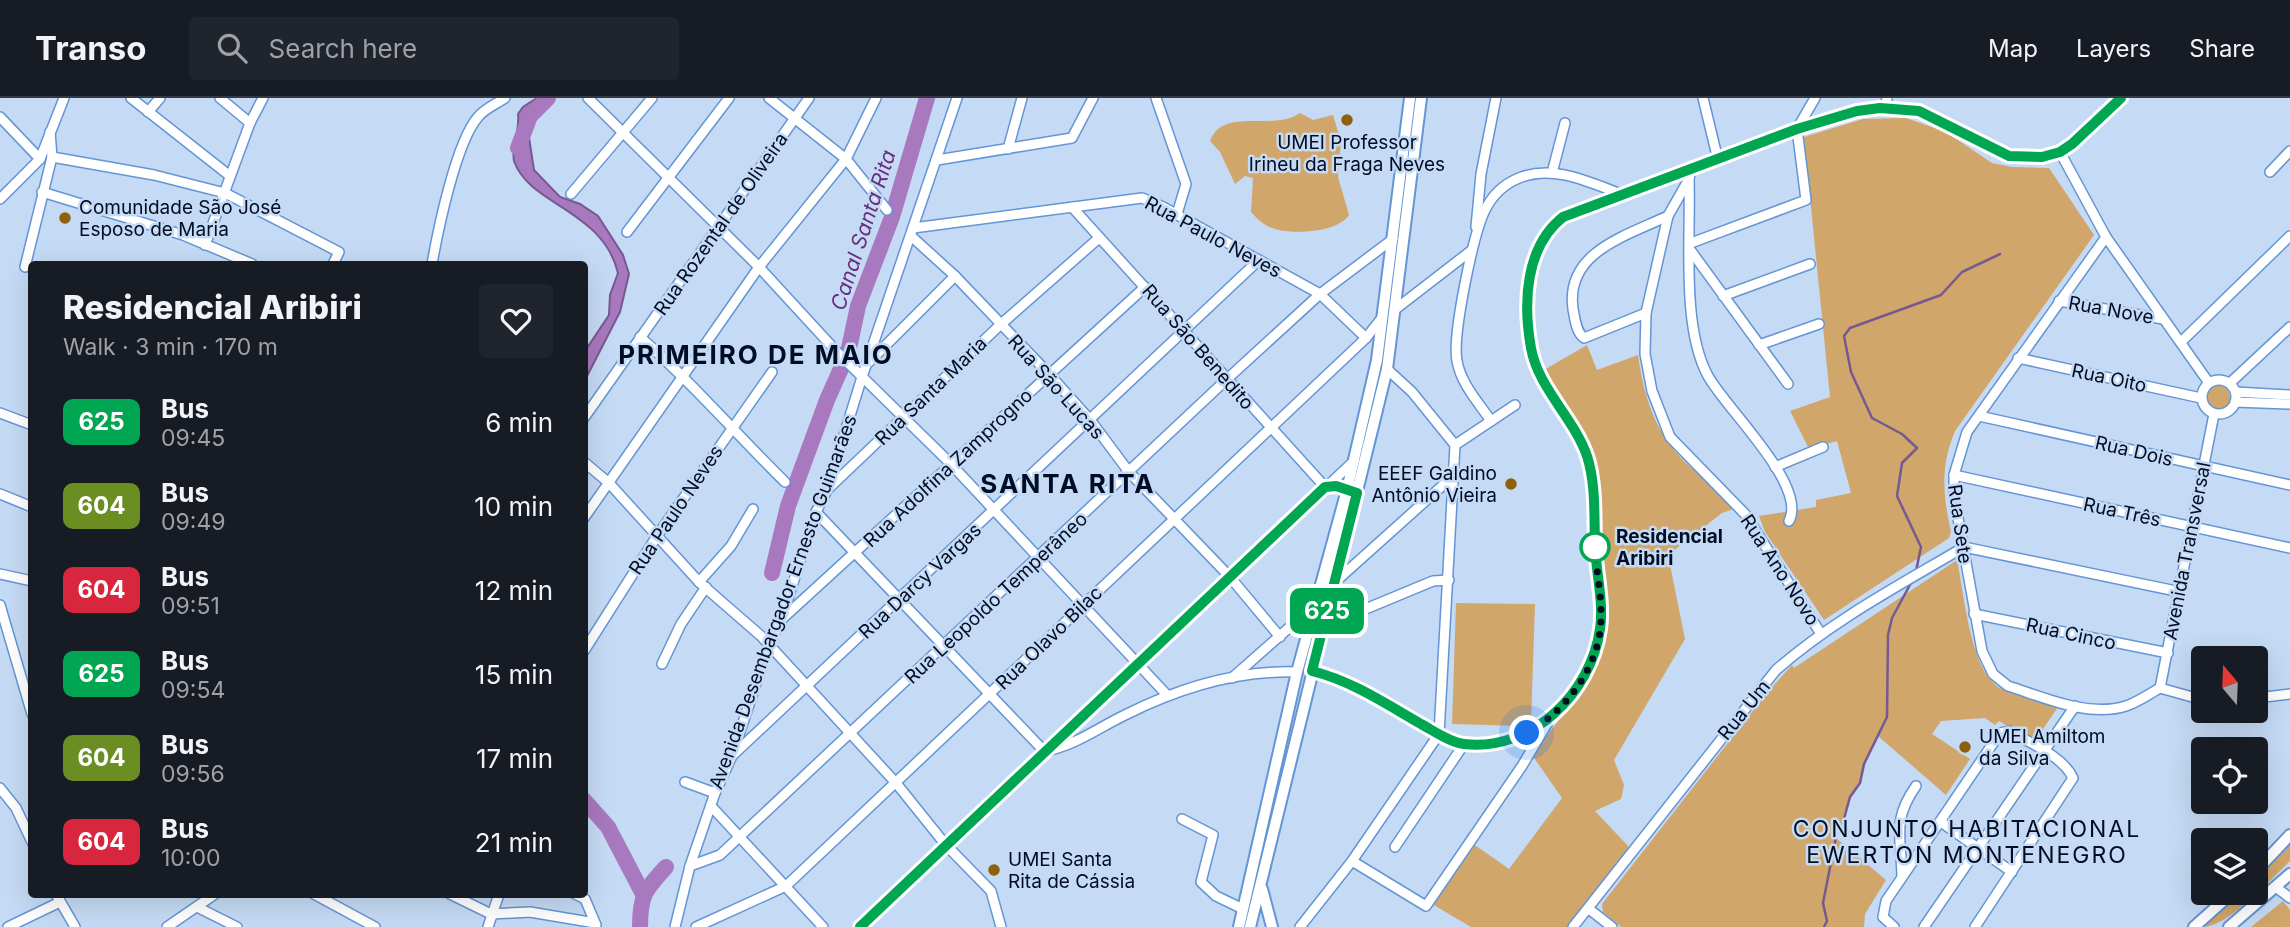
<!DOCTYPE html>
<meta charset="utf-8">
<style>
:root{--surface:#171b24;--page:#20242c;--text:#f1f3f6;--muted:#9ea1a6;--line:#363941}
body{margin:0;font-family:Inter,sans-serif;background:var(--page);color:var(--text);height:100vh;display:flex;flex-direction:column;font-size:26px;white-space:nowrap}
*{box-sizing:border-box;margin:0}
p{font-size:23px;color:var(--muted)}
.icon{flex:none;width:38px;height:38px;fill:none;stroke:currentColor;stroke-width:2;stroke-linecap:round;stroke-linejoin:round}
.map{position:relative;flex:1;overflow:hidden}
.side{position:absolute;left:28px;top:163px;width:560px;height:637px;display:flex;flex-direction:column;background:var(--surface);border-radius:7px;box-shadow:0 7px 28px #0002}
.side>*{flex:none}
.badge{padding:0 14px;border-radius:10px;font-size:24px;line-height:46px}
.needle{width:46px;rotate:341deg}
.fabs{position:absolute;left:2191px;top:548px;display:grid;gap:14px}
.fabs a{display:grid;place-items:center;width:77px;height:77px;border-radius:7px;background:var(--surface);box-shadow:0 7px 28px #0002;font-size:35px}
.you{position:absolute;width:35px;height:35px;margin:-18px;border:5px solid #fff;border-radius:50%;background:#1a73e8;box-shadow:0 0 0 10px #1a73e833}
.map>.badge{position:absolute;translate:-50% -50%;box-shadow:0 0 0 4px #fff}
.round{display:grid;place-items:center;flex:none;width:74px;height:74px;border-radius:7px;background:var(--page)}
.overview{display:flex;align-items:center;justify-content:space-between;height:119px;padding:0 35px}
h1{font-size:33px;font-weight:800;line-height:52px}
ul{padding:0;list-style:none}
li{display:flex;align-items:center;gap:21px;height:84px;padding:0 35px}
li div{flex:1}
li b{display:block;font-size:26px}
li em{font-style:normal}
li .badge{min-width:77px;font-weight:700;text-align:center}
header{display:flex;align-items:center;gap:42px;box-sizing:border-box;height:98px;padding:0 35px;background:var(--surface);border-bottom:2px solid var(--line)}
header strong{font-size:33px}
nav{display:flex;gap:38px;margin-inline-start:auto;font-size:24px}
.search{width:490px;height:63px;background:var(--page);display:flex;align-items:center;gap:18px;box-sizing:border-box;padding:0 24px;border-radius:7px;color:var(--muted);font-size:26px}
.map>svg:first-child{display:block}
</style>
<header>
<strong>Transo</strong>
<div class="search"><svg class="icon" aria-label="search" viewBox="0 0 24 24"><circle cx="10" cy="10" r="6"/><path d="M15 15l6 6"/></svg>Search here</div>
<nav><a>Map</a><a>Layers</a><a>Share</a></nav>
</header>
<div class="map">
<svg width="2290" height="829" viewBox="0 0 2290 829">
<rect width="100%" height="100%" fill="#c5daf4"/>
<g fill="#d1a66a">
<path d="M1300 15 1313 22 1333 17 1341 43 1338 79 1349 117C1338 134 1298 136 1279 132 1267 130 1259 123 1251 114L1253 80 1245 78 1235 86 1220 54 1210 43C1223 8 1274 34 1300 15Z"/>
<path d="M1906 20 1946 34 1992 65 2012 69 2049 70 2094 137 1955 333C1940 368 1943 398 1951 434L1949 440 1824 522 1765 434 1759 418 1816 409V402L1851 395 1837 343 1809 351 1790 313 1830 299 1804 39 1863 21Z"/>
<path d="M1587 247 1597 272 1638 257C1644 299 1655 335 1686 365 1702 380 1721 393 1734 411L1722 415 1668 457 1685 541 1614 662 1624 687 1621 701 1595 713 1629 749 1567 829H1471L1432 806 1472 745 1509 771 1562 700 1532 657C1556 625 1586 592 1600 554 1609 527 1602 376 1591 351 1579 323 1559 298 1544 272Z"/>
<circle cx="2217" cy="300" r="13"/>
<path d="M1957 462C1964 494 1970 573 2000 590 2017 599 2040 603 2058 609L2034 644 1999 623 1995 627 1985 620 1941 623 1932 636 1970 661 1946 697 1878 638 1864 666 1860 685 1850 699 1836 740 1886 782 1865 816 1864 829H1621L1603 814 1602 806 1766 596 1792 567 1794 570Z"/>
<polygon points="1456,505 1535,506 1531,625 1522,628 1452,626"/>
<path d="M2290 743V763C2270 782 2228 829 2202 829L2240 795 2256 794V779Z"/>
<polygon points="2283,803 2290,812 2290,829 2251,829"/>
</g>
<path fill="#a879be" stroke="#765990" stroke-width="2" d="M537 0H545L526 20 534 72 560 99 580 106 598 118 623 157 629 176 620 214 585 282V253L609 217 610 197 618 175C603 112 529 107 514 63 511 51 520 33 518 16L523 9Z"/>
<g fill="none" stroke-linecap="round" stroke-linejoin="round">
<g stroke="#765990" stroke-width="2.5">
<polyline points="1916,473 1921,449 1897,398 1902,365 1917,350 1902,336 1872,320 1851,274 1844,238 1850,230 1941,197 1962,174 2000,156"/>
<polyline points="1824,829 1827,823 1823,805 1837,734 1842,728 1850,699 1860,685 1864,666 1887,619 1888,537 1892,520 1912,483"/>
</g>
<g stroke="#a879be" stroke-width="16">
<polyline points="518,50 530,18 548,0"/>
<polyline points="772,475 788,408 827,302 848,255 858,208 892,119 927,0"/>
<polyline points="584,702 608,729 643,796"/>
<path d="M640 829C640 797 645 792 666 769"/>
</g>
<defs>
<g id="minor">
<polyline points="131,0 230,78"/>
<polyline points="220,0 250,25"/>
<polyline points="588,0 759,169 838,255 950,365 1167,597"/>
<polyline points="769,0 846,61 887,112"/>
<polyline points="1156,0 1186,86 1177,116"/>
<polyline points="1703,0 1718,62"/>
<polyline points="1885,10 1887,0"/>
<polyline points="148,14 160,0"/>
<polyline points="0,19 40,61"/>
<polyline points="1797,31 1815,0"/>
<polyline points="1008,51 1022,0"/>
<polyline points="2060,54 2106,139 2209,285"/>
<polyline points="52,59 154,77 225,95 339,154 333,166"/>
<polyline points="937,62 1072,40 1093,0"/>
<polyline points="1691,71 1689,81 1668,118 1646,215 1645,256 1652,293 1670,339 1745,416 1821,536"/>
<polyline points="2270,74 2290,53"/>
<polyline points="1552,75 1565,25"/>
<path d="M1689 82C1691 139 1681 229 1708 278 1726 311 1808 387 1789 423"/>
<polyline points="42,94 183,137 252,166"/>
<polyline points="571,96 652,0"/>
<polyline points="0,101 40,61 64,0"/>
<polyline points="1072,109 1325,389"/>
<polyline points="1476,129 1481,76 1496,0"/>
<polyline points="913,130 1142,100 1163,109 1320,196 1366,240"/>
<polyline points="627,134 729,0"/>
<polyline points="911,138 955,178 1049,276 1091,323 1129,374 1230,479 1280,539"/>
<path d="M2106 139 1967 334 1954 377V398L1982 553 1993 576 2008 588C2043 599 2088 620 2126 608 2138 604 2149 596 2160 590"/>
<polyline points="1691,145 1806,102 1797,31"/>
<polyline points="205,147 250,25 263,0"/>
<polyline points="1691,153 1788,286"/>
<path d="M432 166C438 132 456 44 478 19 484 11 496 6 505 0"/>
<polyline points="25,169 52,59 50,34"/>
<polyline points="1723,198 1810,166"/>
<polyline points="2059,203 2163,221"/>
<polyline points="1397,210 1472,152"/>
<path d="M1646 215 1584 240C1576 234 1575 221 1573 211 1565 154 1626 138 1668 118"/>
<path d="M640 239C692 284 736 336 785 384"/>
<polyline points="2181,244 2290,138"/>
<polyline points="1759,247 1819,226"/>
<polyline points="2018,260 2201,300"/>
<polyline points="869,264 955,178"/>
<polyline points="1387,271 1412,294 1455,347"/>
<circle cx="2219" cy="299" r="17"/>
<polyline points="2230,285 2290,229"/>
<polyline points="2236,294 2290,297"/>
<polyline points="2235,304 2290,306"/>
<polyline points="0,315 32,327"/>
<polyline points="1979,318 2290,387"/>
<polyline points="584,320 809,0"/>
<path d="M1491 323C1479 305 1461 286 1457 263 1452 238 1473 137 1485 112 1492 98 1504 86 1519 80 1553 66 1589 84 1621 96"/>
<polyline points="584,364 609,385 699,484 761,538 896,685 945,746 991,793 1001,829"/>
<polyline points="1775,369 1823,349"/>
<polyline points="1954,377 2290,450"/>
<polyline points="828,391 1000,227 1099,140"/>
<polyline points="0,396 32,409"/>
<polyline points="816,414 1045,654"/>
<polyline points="584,420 759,169 846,61 876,0"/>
<polyline points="0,476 32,483"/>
<polyline points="699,484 731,448 753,411"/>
<polyline points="1334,485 1451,380"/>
<polyline points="0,507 32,616"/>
<polyline points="1974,516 2168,555"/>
<polyline points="782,521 1145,189"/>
<polyline points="1322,529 1433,483 1449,482"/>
<polyline points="584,553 657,438 772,274"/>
<polyline points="662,566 681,526 706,489"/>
<path d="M1313 573C1352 583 1386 606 1421 626 1434 633 1449 644 1464 646 1532 654 1591 595 1600 531 1604 504 1596 474 1595 447 1594 418 1596 386 1587 358 1574 320 1538 290 1531 250 1523 205 1525 149 1563 119L1797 31 1857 13 1880 10 1919 14 2009 58 2042 59 2060 54 2072 46 2121 0"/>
<polyline points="1232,580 1316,506"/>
<polyline points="2160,590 2214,316"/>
<polyline points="2160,590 2203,602"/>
<polyline points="2256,600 2290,596"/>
<path d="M1046 653C1076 647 1098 630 1125 617 1177 591 1238 572 1297 574"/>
<polyline points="733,657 1259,162"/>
<polyline points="685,684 715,695"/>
<polyline points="0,690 16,710 32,744"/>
<polyline points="711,708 823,829"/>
<polyline points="1182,721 1213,737 1201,784 1216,798 1243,811"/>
<polyline points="1941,724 2012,774"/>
<polyline points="1395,749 1464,646"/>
<polyline points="1352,763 1426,808 1522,668 1548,624"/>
<polyline points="690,768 720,757 1226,282 1320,196 1393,141"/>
<path d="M1902 778C1901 738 1892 722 1916 688"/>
<polyline points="2277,790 2290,800"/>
<polyline points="56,796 75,829"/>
<polyline points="314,796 375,829"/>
<polyline points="450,796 491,816 530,814 595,825"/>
<polyline points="575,796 585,801 596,827"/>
<polyline points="197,809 237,829"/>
<polyline points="1589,811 1612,829"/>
<polyline points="8,829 60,804"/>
<polyline points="167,829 215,796"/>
<polyline points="488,829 499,796"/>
<polyline points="675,829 690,768 715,695 732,658 769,546 781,522 816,414 827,392 862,279 957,0"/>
<polyline points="696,829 786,788 1366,240 1381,221"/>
<polyline points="860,829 1354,363"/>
<polyline points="1300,829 1352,763 1439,636 1455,347 1515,307"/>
<path d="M1573 829 1776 572C1833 522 1900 487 1964 449L2181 494"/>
<path d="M1894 829 1883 819 1886 803 2000 635 2009 633C2028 644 2063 658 2073 680L1975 829"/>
<polyline points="1924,829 2075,608"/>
</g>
<g id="major">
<polyline points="2256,773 2290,737"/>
<polyline points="1262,791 1272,829"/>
<polyline points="1239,829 1297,574 1347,392 1377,262 1410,0"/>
<polyline points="1250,829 1387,271 1421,0"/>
<polyline points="2194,829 2233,794"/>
<polyline points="2229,829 2290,776"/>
</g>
</defs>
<use href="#minor" stroke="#6495d4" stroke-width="12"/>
<use href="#major" stroke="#6495d4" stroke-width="14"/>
<use href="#minor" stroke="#fff" stroke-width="9"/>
<use href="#major" stroke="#fff" stroke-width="10"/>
</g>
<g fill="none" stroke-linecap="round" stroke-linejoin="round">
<defs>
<path id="line" d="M860 829 1325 389 1336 388 1357 395 1312 573C1352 583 1386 606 1421 626 1434 633 1449 644 1464 646 1532 654 1591 595 1600 531 1604 504 1596 475 1595 447 1594 418 1596 386 1587 358 1574 320 1538 290 1531 250 1523 205 1525 149 1563 119L1797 31 1857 13 1880 10 1919 13 2009 58 2042 59 2060 54 2072 46 2121 0"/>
</defs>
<use href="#line" stroke="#fff" stroke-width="16"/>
<use href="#line" stroke="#00a651" stroke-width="10"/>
<path stroke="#000d24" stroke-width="7" stroke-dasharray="0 12.6" d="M1527 635C1568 612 1603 564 1601 515 1601 493 1596 471 1595 449"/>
</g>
<g fill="#8e6009" stroke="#c5daf4" stroke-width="2.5">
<circle cx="1347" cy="22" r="7"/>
<circle cx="65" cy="120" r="7"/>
<circle cx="1511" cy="386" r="7"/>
<circle cx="1965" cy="649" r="7"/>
<circle cx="994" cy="772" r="7"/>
</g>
<circle fill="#fff" stroke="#00a651" stroke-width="3.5" cx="1595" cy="449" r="14"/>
<g text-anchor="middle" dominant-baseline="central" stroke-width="5" stroke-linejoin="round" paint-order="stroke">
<g font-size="19" fill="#000d24" stroke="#c5daf4" text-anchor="start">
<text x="1347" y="44" text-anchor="middle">UMEI Professor<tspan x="1347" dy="22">Irineu da Fraga Neves</tspan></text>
<text x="79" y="109">Comunidade São José<tspan x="79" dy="22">Esposo de Maria</tspan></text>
<text x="1497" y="375" text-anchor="end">EEEF Galdino<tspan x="1497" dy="22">Antônio Vieira</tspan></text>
<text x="1979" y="638">UMEI Amiltom<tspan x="1979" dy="22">da Silva</tspan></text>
<text x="1008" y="761">UMEI Santa<tspan x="1008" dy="22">Rita de Cássia</tspan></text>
</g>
<g font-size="19" fill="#000d24" stroke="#c5daf4">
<text transform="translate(721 126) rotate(-55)">Rua Rozental de Oliveira</text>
<text transform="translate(1213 139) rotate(28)">Rua Paulo Neves</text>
<text transform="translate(2111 212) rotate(10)">Rua Nove</text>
<text transform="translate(1198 249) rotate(49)">Rua São Benedito</text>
<text transform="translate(2109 280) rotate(12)">Rua Oito</text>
<text transform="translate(1056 289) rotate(48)">Rua São Lucas</text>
<text transform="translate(931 293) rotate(-44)">Rua Santa Maria</text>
<text transform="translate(2134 353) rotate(13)">Rua Dois</text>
<text transform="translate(948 370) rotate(-43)">Rua Adolfina Zamprogno</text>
<text transform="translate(676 412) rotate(-56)">Rua Paulo Neves</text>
<text transform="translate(2122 414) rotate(12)">Rua Três</text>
<text transform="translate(1960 426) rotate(82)">Rua Sete</text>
<text transform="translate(2187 453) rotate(-79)">Avenida Transversal</text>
<text transform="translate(1780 472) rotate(57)">Rua Ano Novo</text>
<text transform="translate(920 483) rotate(-43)">Rua Darcy Vargas</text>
<text transform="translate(996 500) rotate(-43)">Rua Leopoldo Temperâneo</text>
<text transform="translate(783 504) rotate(-70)">Avenida Desembargador Ernesto Guimarães</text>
<text transform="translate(2071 536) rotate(12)">Rua Cinco</text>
<text transform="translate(1049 540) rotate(-44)">Rua Olavo Bilac</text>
<text transform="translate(1744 612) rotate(-51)">Rua Um</text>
</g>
<g font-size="19" font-weight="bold" fill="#000d24" stroke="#c5daf4" text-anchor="start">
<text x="1616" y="438">Residencial<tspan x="1616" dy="22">Aribiri</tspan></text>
</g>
<g font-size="21" font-style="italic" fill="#692e81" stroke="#c5daf4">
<text transform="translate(863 132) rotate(-72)">Canal Santa Rita</text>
</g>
<g font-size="23" letter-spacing="2" fill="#000d24" stroke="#c5daf4">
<text x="1967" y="731">CONJUNTO HABITACIONAL<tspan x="1967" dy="26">EWERTON MONTENEGRO</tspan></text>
</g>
<g font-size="26" font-weight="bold" letter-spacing="2" fill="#000d24" stroke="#c5daf4">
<text x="756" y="256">PRIMEIRO DE MAIO</text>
<text x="1068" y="385">SANTA RITA</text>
</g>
</g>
</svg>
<div class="fabs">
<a><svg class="needle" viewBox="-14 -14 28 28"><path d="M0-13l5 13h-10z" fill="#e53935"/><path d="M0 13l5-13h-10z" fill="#9ea1a6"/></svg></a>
<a><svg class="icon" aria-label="locate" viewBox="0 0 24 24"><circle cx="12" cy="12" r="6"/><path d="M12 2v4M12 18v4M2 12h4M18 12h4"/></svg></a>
<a><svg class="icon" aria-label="layers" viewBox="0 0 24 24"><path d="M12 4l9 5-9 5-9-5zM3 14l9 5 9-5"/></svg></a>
</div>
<div class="you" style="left:1527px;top:635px"></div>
<b class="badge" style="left:1327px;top:513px;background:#00a651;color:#fff">625</b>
<section class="side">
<div class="overview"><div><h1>Residencial Aribiri</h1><p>Walk · 3 min · 170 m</p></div><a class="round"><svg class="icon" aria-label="heart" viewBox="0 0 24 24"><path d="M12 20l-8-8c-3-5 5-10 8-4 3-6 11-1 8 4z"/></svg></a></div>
<ul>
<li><span class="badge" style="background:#00a651;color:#fff">625</span><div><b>Bus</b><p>09:45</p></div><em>6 min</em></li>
<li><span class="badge" style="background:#6b8e23;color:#fff">604</span><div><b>Bus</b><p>09:49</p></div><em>10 min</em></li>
<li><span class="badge" style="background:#d7263d;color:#fff">604</span><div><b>Bus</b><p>09:51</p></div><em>12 min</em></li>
<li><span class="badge" style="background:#00a651;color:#fff">625</span><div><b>Bus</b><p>09:54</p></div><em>15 min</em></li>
<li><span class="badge" style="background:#6b8e23;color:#fff">604</span><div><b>Bus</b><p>09:56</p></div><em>17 min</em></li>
<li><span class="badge" style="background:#d7263d;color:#fff">604</span><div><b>Bus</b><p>10:00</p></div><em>21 min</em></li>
</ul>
</section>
</div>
